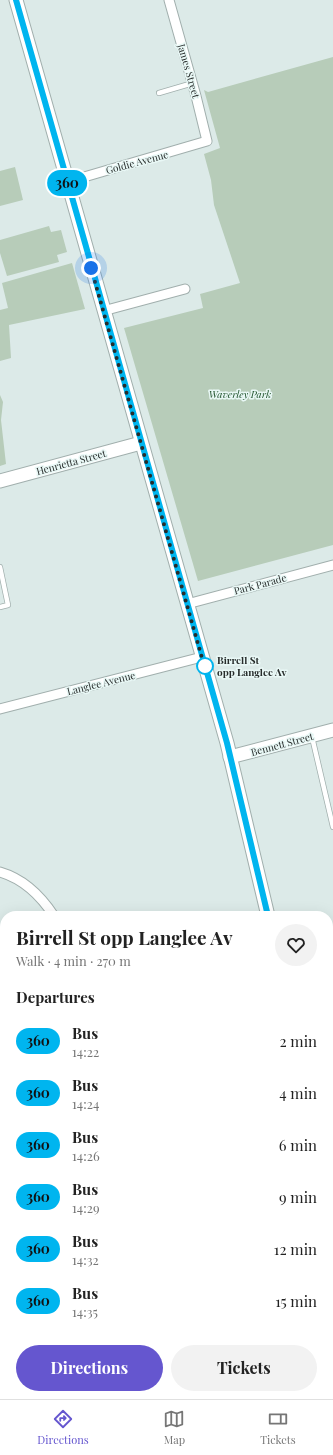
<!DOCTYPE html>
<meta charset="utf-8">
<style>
:root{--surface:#fff;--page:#f2f2f2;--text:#222;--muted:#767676;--line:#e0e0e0;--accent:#6556cf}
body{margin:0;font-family:"Playfair Display",serif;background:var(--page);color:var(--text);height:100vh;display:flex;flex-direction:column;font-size:15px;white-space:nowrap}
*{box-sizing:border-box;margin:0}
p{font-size:13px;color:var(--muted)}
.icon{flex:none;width:22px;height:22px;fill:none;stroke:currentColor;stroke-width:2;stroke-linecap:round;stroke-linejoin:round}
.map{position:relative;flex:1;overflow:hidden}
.details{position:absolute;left:0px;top:911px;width:333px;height:488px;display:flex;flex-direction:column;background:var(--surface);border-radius:16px 16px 0 0;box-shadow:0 4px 16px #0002}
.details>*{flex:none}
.badge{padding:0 8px;border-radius:13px;font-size:14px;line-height:26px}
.you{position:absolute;width:20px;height:20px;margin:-10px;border:3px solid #fff;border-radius:50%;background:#1a73e8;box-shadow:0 0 0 6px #1a73e833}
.map>.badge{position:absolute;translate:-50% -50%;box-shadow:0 0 0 2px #fff}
h2{padding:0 16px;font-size:15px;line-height:36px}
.round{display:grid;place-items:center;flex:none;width:42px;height:42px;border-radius:21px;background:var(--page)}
.head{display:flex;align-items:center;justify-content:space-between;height:68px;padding:0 16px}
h1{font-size:19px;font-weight:700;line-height:30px}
.cta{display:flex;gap:8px;margin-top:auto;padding:8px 16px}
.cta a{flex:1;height:46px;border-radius:24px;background:var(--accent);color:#fff;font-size:16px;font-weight:700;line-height:46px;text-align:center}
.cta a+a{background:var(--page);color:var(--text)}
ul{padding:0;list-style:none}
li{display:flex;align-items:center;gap:12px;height:52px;padding:0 16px}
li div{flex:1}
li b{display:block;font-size:15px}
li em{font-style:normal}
li .badge{min-width:44px;font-weight:700;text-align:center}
.menu{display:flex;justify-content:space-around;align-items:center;height:56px;border-top:1px solid var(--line);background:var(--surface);font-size:11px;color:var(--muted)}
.menu a{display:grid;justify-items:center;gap:2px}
.menu .selected{color:var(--accent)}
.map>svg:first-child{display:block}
</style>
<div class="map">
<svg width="333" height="1399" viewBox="0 0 333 1399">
<rect width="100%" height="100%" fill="#dceae8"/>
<g fill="#b7ccb9">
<polygon points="333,57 333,545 198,581 124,328 203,308 200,294 240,283 214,205 211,180 204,154 220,148 204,90 208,92"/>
<polygon points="15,167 23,200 0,206 0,171"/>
<polygon points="49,226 51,232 61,230 67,252 57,255 59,262 7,276 0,253 0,240"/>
<polygon points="72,263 85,309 9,325 11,358 0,361 0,310 8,308 2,283"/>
<polygon points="0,395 3,402 1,420 6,464 0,466"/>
</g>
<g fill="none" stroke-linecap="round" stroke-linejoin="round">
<defs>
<g id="lane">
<polyline points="159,93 193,83"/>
<polyline points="0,567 8,605 0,607"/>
<polyline points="312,737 333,827"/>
<polyline points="134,1394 136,1399"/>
</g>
<g id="street">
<polyline points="67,182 207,141 196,96 169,0"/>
<polyline points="103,311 185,289"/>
<polyline points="187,604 333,565"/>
<polyline points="0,709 202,657"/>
<path d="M0 872C24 879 41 896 54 916"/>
<polyline points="0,988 5,987"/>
<polyline points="328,994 333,993"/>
<polyline points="0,1171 5,1192"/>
<polyline points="53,1394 55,1399"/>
<polyline points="215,1394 216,1399"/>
</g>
<g id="secondary">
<polyline points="16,0 227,743 268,916"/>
<polyline points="0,481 141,443"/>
<polyline points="230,757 333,730"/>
<polyline points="328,1157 333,1158"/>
<polyline points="330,1173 333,1180"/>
<polyline points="328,1292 333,1291"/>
<polyline points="0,1345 5,1344"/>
</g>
</defs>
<use href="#lane" stroke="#a1afad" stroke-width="6"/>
<use href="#street" stroke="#a1afad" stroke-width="11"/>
<use href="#secondary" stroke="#a1afad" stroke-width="15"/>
<use href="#lane" stroke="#fff" stroke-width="4.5"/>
<use href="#street" stroke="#fff" stroke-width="9"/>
<use href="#secondary" stroke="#fff" stroke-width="13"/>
</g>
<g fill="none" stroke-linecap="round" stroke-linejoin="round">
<defs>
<polyline id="line" points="16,0 227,743 268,916"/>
</defs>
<use href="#line" stroke="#fff" stroke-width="9"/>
<use href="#line" stroke="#00b5ef" stroke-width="6"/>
<polyline stroke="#272c2b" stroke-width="4" stroke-dasharray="0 7.2" points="91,268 206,672 205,666"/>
</g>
<circle fill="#fff" stroke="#00b5ef" stroke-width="2" cx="205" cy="666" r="8"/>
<g text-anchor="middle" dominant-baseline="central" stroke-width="3" stroke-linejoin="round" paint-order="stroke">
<g font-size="10" fill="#272c2b" stroke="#e9f8f6">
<text transform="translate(189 71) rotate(74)">James Street</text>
<text transform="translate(137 162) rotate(-15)">Goldie Avenue</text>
<text transform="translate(71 462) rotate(-15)">Henrietta Street</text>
<text transform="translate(260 584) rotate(-15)">Park Parade</text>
<text transform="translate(101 683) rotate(-14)">Langlee Avenue</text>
<text transform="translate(282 744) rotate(-15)">Bennett Street</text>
</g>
<g font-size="10" font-style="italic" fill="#1f522b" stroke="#e9f8f6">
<text x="240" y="394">Waverley Park</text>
</g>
<g font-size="10" font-weight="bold" fill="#272c2b" stroke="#e9f8f6" text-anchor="start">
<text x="217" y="660">Birrell St<tspan x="217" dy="12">opp Langlee Av</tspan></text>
</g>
</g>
</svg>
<div class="you" style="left:91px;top:268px"></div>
<b class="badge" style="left:67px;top:183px;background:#00b5ef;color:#111">360</b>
<section class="details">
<div class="head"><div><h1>Birrell St opp Langlee Av</h1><p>Walk · 4 min · 270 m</p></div><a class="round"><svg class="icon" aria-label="heart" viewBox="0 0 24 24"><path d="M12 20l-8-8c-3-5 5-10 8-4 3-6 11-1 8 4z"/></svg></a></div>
<h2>Departures</h2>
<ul>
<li><span class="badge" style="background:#00b5ef;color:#111">360</span><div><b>Bus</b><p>14:22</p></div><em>2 min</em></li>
<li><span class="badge" style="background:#00b5ef;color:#111">360</span><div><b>Bus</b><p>14:24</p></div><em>4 min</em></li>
<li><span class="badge" style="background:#00b5ef;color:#111">360</span><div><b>Bus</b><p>14:26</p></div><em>6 min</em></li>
<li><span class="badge" style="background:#00b5ef;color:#111">360</span><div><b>Bus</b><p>14:29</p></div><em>9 min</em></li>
<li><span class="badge" style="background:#00b5ef;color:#111">360</span><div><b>Bus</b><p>14:32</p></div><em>12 min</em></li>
<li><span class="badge" style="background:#00b5ef;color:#111">360</span><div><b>Bus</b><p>14:35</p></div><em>15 min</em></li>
</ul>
<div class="cta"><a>Directions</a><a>Tickets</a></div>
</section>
</div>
<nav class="menu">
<a class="selected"><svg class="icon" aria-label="directions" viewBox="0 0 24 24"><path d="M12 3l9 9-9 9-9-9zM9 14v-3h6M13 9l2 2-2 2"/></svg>Directions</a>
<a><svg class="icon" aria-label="map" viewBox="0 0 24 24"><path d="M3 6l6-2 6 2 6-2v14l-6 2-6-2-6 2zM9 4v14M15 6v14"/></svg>Map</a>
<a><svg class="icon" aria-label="tickets" viewBox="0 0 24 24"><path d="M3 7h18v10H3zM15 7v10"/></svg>Tickets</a>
</nav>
